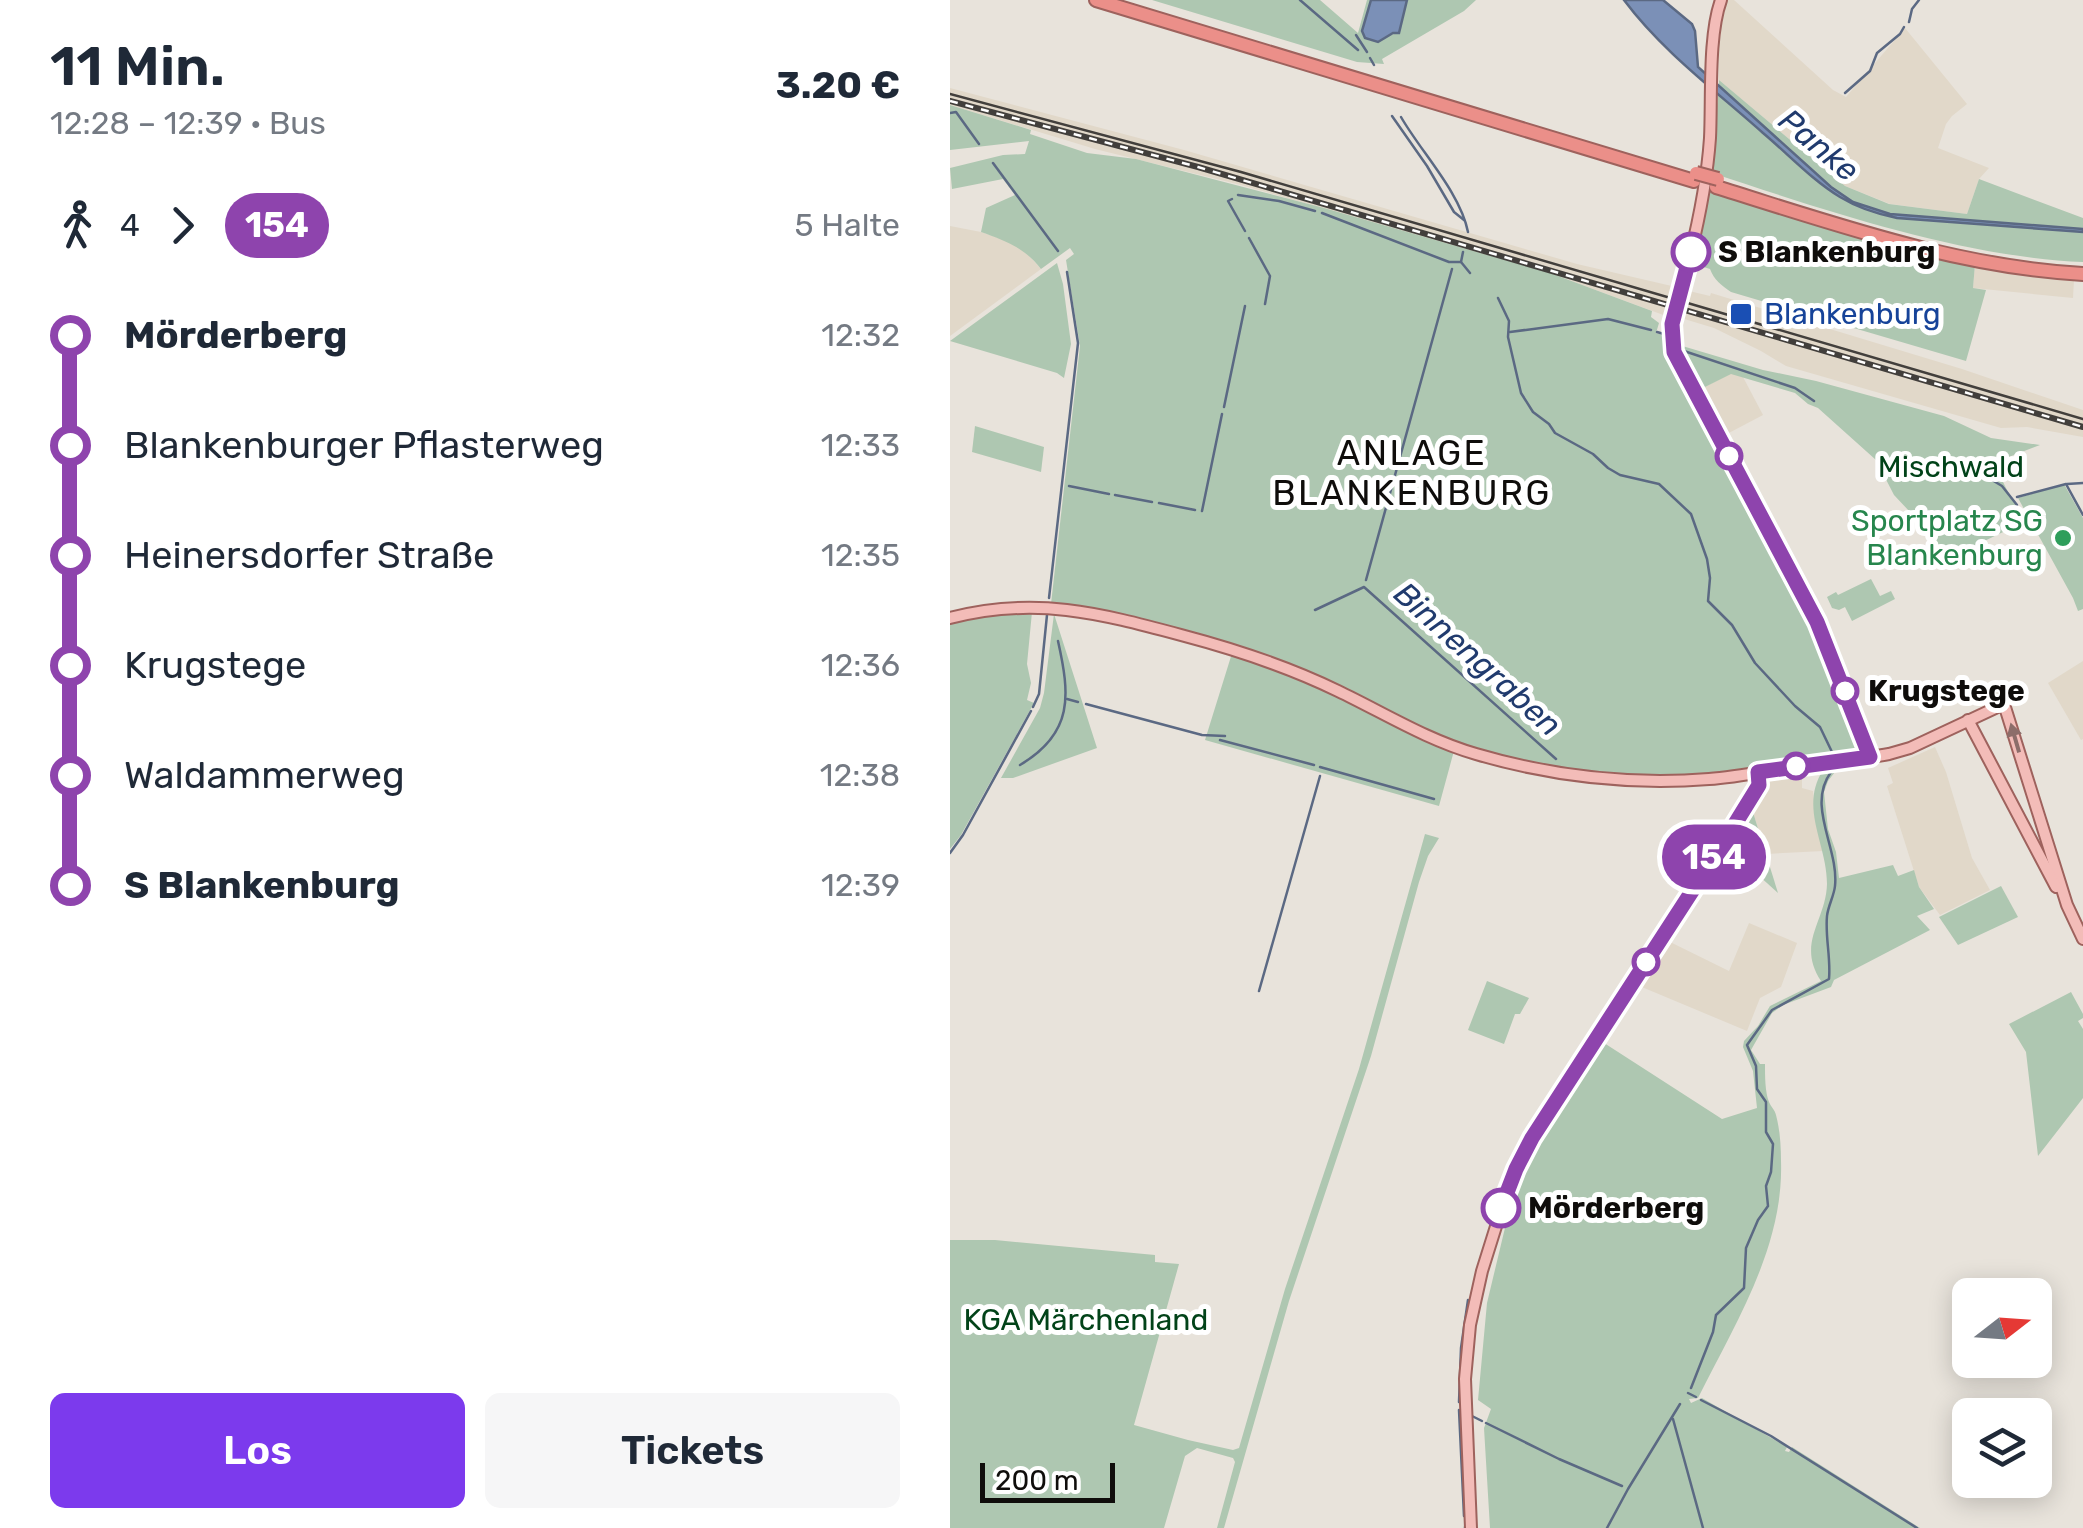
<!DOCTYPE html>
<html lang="de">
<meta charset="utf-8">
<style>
:root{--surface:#fff;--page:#f6f6f7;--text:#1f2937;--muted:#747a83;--accent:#7c3aed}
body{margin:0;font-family:Rubik,sans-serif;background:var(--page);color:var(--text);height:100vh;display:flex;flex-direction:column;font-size:38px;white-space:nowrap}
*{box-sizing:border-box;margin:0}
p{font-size:32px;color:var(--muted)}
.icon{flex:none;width:55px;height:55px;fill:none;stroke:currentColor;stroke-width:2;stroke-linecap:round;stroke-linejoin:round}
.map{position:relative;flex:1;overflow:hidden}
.sheet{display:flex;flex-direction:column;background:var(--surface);width:950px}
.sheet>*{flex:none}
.badge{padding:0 20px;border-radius:32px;font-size:35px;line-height:65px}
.needle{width:65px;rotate:73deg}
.fabs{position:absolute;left:1002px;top:1278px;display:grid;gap:20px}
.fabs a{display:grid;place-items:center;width:100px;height:100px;border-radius:15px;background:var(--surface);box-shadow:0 5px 25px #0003;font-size:50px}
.scale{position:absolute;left:30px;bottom:25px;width:135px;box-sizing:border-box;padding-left:10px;border:5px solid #0f0d0b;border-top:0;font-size:28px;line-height:35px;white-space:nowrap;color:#0f0d0b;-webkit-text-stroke:8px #fff;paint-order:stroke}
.map>.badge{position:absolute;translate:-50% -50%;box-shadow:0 0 0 5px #fff}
.legs{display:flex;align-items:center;gap:15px;height:110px;padding:0 50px;font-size:32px}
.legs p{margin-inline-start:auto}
.overview{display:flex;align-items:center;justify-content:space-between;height:170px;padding:0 50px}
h1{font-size:55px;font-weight:600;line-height:75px}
.action{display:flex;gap:20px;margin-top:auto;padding:20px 50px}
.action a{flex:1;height:115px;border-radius:15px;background:var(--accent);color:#fff;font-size:40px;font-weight:600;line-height:115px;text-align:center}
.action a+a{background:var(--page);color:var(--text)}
ul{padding:0 50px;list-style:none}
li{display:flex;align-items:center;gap:35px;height:110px;font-size:38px}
li i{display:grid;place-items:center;width:15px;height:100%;margin:0 12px;background:currentColor}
li i::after{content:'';width:25px;height:25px;margin:-12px;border:8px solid;border-radius:50%;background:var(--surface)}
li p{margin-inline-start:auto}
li:first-child i{background:linear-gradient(#0000 50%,currentColor 0)}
li:last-child i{background:linear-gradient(currentColor 50%,#0000 0)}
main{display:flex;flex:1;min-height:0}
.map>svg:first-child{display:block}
</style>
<main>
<section class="sheet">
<div class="overview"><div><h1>11 Min.</h1><p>12:28 – 12:39 · Bus</p></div><b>3.20 €</b></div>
<div class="legs"><svg class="icon" aria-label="walk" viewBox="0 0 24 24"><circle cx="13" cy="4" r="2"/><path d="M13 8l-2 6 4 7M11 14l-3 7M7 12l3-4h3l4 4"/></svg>4<svg class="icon" aria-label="forward" viewBox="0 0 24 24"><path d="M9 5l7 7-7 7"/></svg><b class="badge" style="background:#8e44ad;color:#fff">154</b><p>5 Halte</p></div>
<ul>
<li><i style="color:#8e44ad"></i><b>Mörderberg</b><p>12:32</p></li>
<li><i style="color:#8e44ad"></i><span>Blankenburger Pflasterweg</span><p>12:33</p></li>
<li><i style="color:#8e44ad"></i><span>Heinersdorfer Straße</span><p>12:35</p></li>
<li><i style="color:#8e44ad"></i><span>Krugstege</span><p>12:36</p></li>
<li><i style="color:#8e44ad"></i><span>Waldammerweg</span><p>12:38</p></li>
<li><i style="color:#8e44ad"></i><b>S Blankenburg</b><p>12:39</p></li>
</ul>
<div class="action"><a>Los</a><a>Tickets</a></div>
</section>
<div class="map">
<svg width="1133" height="1528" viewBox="0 0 1133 1528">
<rect width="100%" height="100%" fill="#e8e3db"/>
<g fill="#e1d8c9">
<polygon points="776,0 784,0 883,90 896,97 955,28 1017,104 1002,116 996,124 988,148 1039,168 1029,179 1017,214 940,204 895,186 769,80 769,20"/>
<polygon points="0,88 234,150 627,264 726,287 726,290 716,316 600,273 291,185 145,149 0,105"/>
<polygon points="0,226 31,232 58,241 75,251 91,269 0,336"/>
<polygon points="1025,264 1124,280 1123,298 1023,288"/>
<polygon points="739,291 760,296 761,293 1012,369 1133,410 1133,437 1077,427 1051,428 836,366 811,351 764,328 731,318"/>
<polygon points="781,373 793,377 813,415 775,435 751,389"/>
<polygon points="1133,661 1133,739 1131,740 1098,683"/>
<polygon points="985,747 996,772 1022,858 1040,890 990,915 969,887 937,786 943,783 938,768"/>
<polygon points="824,776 852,776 852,788 863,791 866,823 873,851 816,854 802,809 814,792 818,779"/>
<polygon points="799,923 847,943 831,987 810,998 797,1031 687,985 716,940 779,971"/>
</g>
<g fill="#aec7b1">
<path d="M202 0H370L408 33 417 0H421L412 31 418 40C431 44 437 34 449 33L457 0H526L514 11 432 59 434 64 407 62Z"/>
<polygon points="769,80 895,186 939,204 1017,214 1029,179 1133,218 1133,229 948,215 921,210 897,199 881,187 772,90 769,86"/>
<path d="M768 93 878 189C900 203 922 214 947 218L1133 232V262C1012 257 877 211 762 173Z"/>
<path d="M0 105 81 130 80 134 137 153 186 159 374 208 600 273 702 311 701 317 709 323 706 333 713 335 716 354 860 617 908 742 906 749 900 753 852 759 835 758 810 764 808 762V772L792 775 649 778 505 747 489 806 255 740 283 650 102 607 101 604 130 346 116 260 124 254 120 248 91 269C75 248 56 241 31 232L36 208 65 195 53 179 2 189 0 168 53 155 75 154 79 141 0 150Z"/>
<path d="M760 190 1025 264 1023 288 1036 290 1016 361 781 292C771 285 764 280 760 269L744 264Z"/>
<polygon points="107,263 113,284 121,344 114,378 107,373 0,341"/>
<path d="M729 345 813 370 866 381 994 416 1041 438 1090 445 1051 460 1048 464C1050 485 1066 502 1076 521L999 558 962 512H960L944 495 926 460 868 408 858 404 845 393 781 374 751 389Z"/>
<polygon points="25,426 94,447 91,472 22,452"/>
<polygon points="1114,484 1133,518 1133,609 1128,611 1123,598 1068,498"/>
<polygon points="921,579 930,596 941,591 945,599 902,621 895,607 889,610 882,608 877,597 886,592 888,595"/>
<polygon points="69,612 82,612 77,664 81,683 77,700 84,703 11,835 0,849 0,623 25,617"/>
<polygon points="104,614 147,748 63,778 51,778 90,708 94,693"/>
<path d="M888 768 878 781 874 792 878 829 886 852 889 878 943 865 948 876 964 870 969 887 984 909 967 916 980 930 884 980 881 987 833 1005 822 1013 801 1050 810 1064H815C815 1076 815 1092 819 1102 821 1107 825 1110 826 1115 830 1130 831 1146 831 1161 834 1247 785 1324 748 1398L739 1399 741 1403 752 1398 837 1447 835 1451 839 1452 842 1447 970 1528H540L534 1428 541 1409 528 1400 537 1303 566 1182 573 1166 651 1041 772 1119 807 1108 803 1071 793 1047 794 1041 808 1026 820 1006 871 981C846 943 876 921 877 884 877 843 849 808 873 770Z"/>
<polygon points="802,809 828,893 797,865 782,841"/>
<polygon points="475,834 489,838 478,856 469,882 421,1056 339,1301 274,1528 267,1528 285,1462 283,1458 247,1448 235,1456 214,1528 0,1528 0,1240 45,1240 205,1255 205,1262 229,1264 184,1425 238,1440 283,1450 289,1448 335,1289 409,1069"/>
<polygon points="1051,886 1068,917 1008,945 989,917"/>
<polygon points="537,981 579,998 570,1014 565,1014 554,1044 518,1030"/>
<polygon points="1121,992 1133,1014 1133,1018 1128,1021 1133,1029 1133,1098 1088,1156 1076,1052 1059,1024"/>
</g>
<g fill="#7b90b7" stroke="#5b6983" stroke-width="2.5">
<polygon points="421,0 457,0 449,33 443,33 428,42 415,38 412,31"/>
<path d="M674 0H713L742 24 745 31 748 67 881 187 903 202 940 214 1133 229V232L947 218C927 214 908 208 890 197 862 180 838 154 813 133 766 91 712 51 674 0Z"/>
</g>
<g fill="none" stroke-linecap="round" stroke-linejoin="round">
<g stroke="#5b6983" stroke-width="2.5">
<polyline points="350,0 408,50"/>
<polyline points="959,22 962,9 969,0"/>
<polyline points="406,35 417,52"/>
<polyline points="420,58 424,65"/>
<polyline points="895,93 920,71 927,53 950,34 954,27"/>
<polyline points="0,113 6,112 29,144"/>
<polyline points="442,116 477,166 504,212 514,220"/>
<path d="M451 117C471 152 510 192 518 232"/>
<polyline points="43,163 108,251"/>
<polyline points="288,195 329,201 365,211"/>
<polyline points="282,199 278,201 295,231"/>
<polyline points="372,213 499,262 511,262"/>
<polyline points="299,238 320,276 315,304"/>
<polyline points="513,252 511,262 520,273"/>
<polyline points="548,298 559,321 558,337 571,393 583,412 599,424 605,433 643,454 658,468 670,475 709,484 741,514 757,559 760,578 758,601 782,625 805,663 845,706 870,727 882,752"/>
<polyline points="560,332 658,319 701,330"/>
<polyline points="707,332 714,334 719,354"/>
<polyline points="731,350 845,388 864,401"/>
<polyline points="274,407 295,306"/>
<path d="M968 470C989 456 1004 463 1027 472"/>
<polyline points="1032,474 1052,486 1067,505"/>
<polyline points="1117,484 1133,483"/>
<polyline points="119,486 159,494"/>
<polyline points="165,495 202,502"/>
<polyline points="1067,497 1116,484 1133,515"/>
<polyline points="209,503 245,510"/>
<polyline points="1068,508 1078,525 1072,529"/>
<polyline points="252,511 272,414"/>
<polyline points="416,580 502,269"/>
<polyline points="99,598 128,343 117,272"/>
<polyline points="365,610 414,587 606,759"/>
<polyline points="117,699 128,702"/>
<polyline points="136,704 252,735 275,736"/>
<polyline points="83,707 89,694 97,615"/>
<polyline points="270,740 364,765"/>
<path d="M70 765C124 733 120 695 108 641"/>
<polyline points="370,767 484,799"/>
<polyline points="0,853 13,835 81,711"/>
<polyline points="309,991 370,776"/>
<path d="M741 1388 763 1332 766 1315 794 1288 796 1248 808 1220 818 1206 816 1186 821 1172 823 1144 816 1132V1102L807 1089 806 1066 797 1045 822 1010 879 979C881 958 875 937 877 916 878 906 884 896 885 886 889 848 856 806 881 772"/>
<polyline points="738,1393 746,1397"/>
<polyline points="751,1400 821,1436 967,1528"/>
<polyline points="509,1402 511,1348 518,1300"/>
<polyline points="509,1410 514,1516"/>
<polyline points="522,1416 532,1421"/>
<polyline points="723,1419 753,1528"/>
<polyline points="536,1423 609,1459 672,1486"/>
<polyline points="515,1527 515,1528"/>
<polyline points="657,1528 678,1489 730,1404"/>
</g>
<defs>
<g id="major">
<path d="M771 0C758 36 762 98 760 138 757 182 748 225 737 268 728 303 713 328 730 364L867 622 920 757"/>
<path d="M0 618C85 596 149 613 231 635 284 649 339 667 388 691 434 713 477 740 526 754 601 776 681 785 759 779 791 777 824 769 856 765 884 761 912 759 939 754L960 748 1054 704 1117 905 1133 939"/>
<polyline points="1018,720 1106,887"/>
<polyline points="521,1528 515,1379 520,1325 532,1271 558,1188 582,1138 809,785 808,772"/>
</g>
<g id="highway">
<polyline points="146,0 744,181"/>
<path d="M766 187C886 224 1006 267 1133 274"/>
</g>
</defs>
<use href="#major" stroke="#9e625d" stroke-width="14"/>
<use href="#highway" stroke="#9e625d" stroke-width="16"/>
<use href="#major" stroke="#f3bcb8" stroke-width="10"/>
<use href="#highway" stroke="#eb8f89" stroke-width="12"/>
<polyline stroke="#423f3c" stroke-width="2.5" points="0,94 291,172 1133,419"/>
<defs>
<polyline id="rail" points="0,101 248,167 1133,427"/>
</defs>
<use href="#rail" stroke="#423f3c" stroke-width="6"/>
<use href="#rail" stroke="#fff" stroke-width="2.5" stroke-dasharray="8" stroke-linecap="butt"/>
<defs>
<polyline id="highway-bridge" points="746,173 768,179"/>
</defs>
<use href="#highway-bridge" stroke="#9e625d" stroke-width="16" stroke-linecap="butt"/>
<use href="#highway-bridge" stroke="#eb8f89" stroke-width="12"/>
</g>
<defs><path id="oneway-solid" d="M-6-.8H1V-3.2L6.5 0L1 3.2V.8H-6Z" transform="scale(2.5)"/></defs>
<use fill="#8c6d6a" href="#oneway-solid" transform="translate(1065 738) rotate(-106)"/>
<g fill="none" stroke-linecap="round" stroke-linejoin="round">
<defs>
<polyline id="line-1" points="551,1208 566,1169 582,1138 772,845 809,785 808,772 920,757 867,622 724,352 722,324 741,252"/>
</defs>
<use href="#line-1" stroke="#fff" stroke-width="22"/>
<use href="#line-1" stroke="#8e44ad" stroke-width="15"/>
</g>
<g fill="#fff" stroke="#8e44ad" stroke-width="5">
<circle cx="741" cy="252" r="18"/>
<circle cx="779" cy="456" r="12"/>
<circle cx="895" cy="691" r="12"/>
<circle cx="846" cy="766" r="12"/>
<circle cx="696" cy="962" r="12"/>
<circle cx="551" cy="1208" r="18"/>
</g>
<rect fill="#1a4fb4" stroke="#fff" stroke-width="4" x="779" y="302" width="24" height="24" rx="5"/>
<circle fill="#2e9e5b" stroke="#fff" stroke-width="4" cx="1113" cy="538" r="10"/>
<g text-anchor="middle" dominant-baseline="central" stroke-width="10" stroke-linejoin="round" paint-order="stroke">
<g font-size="30" font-weight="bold" fill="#0f0d0b" stroke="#fff" text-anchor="start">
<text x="768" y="252">S Blankenburg</text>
<text x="918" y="691">Krugstege</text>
<text x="578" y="1208">Mörderberg</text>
</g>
<g font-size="30" fill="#164399" stroke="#fff" text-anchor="start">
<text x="814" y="314">Blankenburg</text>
</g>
<g font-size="30" fill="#024319" stroke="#fff">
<text x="1001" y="467">Mischwald</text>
<text x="136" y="1320">KGA Märchenland</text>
</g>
<g font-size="30" fill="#27864d" stroke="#fff" text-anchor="end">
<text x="1093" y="521">Sportplatz SG<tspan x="1093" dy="34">Blankenburg</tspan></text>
</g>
<g font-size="32" font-style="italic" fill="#213b6e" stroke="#fff">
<text transform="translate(869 145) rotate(40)">Panke</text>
<text transform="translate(528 659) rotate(42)">Binnengraben</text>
</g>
<g font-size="35" letter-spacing="2.5" fill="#0f0d0b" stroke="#fff">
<text x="462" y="453">ANLAGE<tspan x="462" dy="40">BLANKENBURG</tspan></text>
</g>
</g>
</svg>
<div class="fabs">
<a><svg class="needle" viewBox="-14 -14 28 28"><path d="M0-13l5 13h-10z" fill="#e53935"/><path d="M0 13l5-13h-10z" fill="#747a83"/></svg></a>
<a><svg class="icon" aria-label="layers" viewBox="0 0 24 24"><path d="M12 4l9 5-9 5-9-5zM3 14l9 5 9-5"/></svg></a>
</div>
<div class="scale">200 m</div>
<b class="badge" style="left:764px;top:857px;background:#8e44ad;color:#fff">154</b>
</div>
</main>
